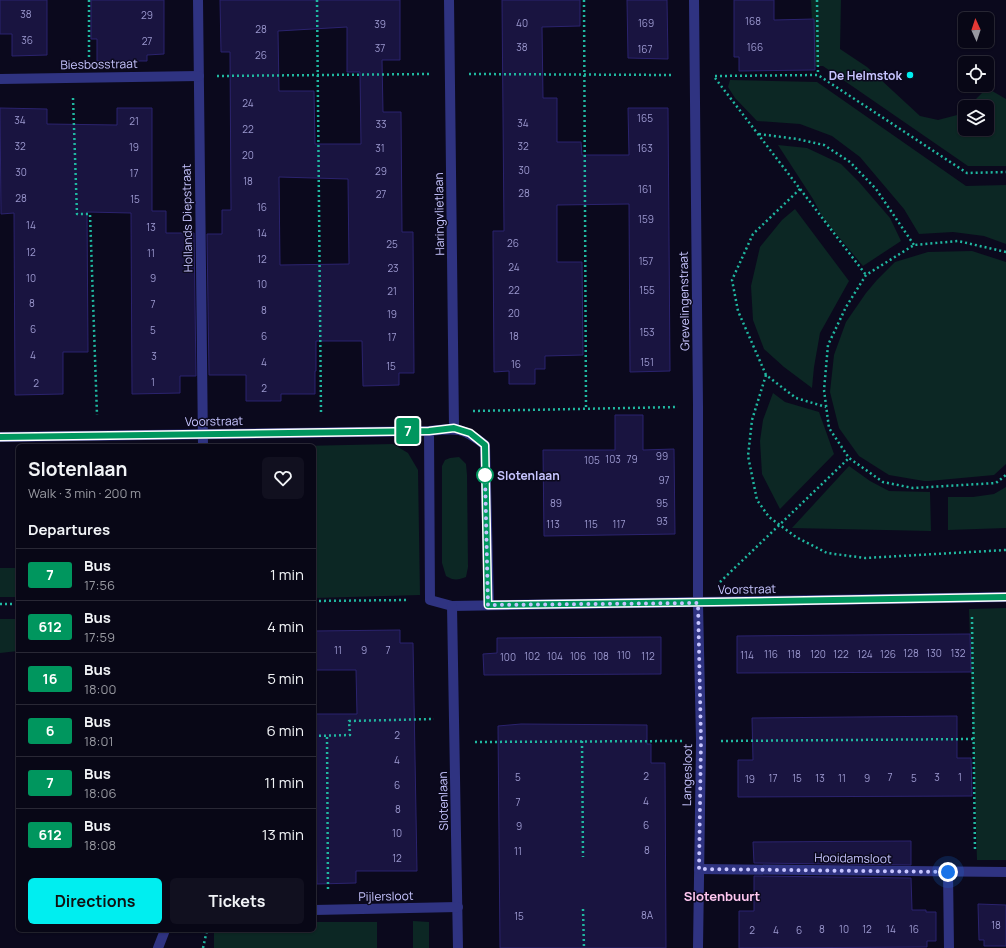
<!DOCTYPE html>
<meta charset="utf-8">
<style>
:root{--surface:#080716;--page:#11101f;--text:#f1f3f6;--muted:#9899a1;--line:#292835;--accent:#00eef0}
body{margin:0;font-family:Manrope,sans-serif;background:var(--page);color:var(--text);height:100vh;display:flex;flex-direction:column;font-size:15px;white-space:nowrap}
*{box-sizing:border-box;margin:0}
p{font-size:13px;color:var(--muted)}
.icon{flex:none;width:22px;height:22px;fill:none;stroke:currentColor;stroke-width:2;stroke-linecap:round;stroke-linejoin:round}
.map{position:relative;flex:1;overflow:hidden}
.details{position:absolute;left:16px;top:444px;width:300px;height:488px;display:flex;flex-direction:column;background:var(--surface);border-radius:6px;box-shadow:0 1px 3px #0004,0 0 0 1px var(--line)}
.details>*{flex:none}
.badge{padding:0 8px;border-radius:3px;font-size:14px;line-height:26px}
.needle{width:26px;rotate:357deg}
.tools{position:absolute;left:958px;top:12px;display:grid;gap:8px}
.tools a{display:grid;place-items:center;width:36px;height:36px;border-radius:6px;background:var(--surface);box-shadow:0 1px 3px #0004,0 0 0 1px var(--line);font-size:20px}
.you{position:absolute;width:20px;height:20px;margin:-10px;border:3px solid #fff;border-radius:50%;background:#1a73e8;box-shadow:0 0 0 6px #1a73e833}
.map>.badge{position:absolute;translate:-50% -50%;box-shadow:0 0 0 2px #fff}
h2{padding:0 12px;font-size:15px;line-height:36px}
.round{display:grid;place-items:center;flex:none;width:42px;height:42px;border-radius:6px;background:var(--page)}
.head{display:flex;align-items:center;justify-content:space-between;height:68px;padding:0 12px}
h1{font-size:19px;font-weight:700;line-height:30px}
.action{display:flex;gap:8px;margin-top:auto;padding:8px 12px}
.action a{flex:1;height:46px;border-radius:6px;background:var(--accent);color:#111;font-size:16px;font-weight:700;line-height:46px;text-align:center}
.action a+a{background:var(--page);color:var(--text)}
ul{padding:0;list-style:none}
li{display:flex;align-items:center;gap:12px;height:52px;padding:0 12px;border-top:1px solid var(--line)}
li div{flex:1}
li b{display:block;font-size:15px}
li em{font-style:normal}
li .badge{min-width:44px;font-weight:700;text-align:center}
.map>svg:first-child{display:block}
</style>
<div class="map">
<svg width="1006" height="948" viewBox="0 0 1006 948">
<rect width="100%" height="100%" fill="#0b091d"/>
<g fill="#0c2724">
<polygon points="811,0 841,0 840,49 867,67 920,116 938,120 961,114 965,110 965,129 987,129 987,107 968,107 987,88 1006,99 1006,166 968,166 823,66 814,66"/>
<polygon points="730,80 817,82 966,186 1006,185 1006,244 984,236 953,232 919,234 904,209 860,157 832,136 800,124 757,121 735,98 728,87"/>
<polygon points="778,145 807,148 841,164 859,182 890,218 901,241 863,266 823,218 813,199"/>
<polygon points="795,209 849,281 820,333 814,367 812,388 784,367 764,349 753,320 751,286 760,247 782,220"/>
<polygon points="972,251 1006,262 1006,464 994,475 929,481 924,481 889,475 859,456 839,428 830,392 834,355 846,322 866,293 877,280 895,262 928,252"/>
<polygon points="773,393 785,402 819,412 834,454 780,509 762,474 760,441 763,420"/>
<polygon points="393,444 408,453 418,470 420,595 314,598 314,446 301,446"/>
<path d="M459 457 466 464 467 475 468 567 466 577C458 580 454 581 446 576L442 563V466L445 460 450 458Z"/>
<polygon points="849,466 870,481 889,491 930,492 931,531 792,528"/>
<polygon points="1006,487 1006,528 948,530 948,497 973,497 994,494"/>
<rect x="0" y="568" width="18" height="29"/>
<polygon points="1006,608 1006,860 977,860 969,609"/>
<polygon points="0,619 18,619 18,651 0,653"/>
<polygon points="413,921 429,922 429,948 413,948"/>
<polygon points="314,922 377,922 377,948 214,948 214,933 216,931 229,931 229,930 314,930"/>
</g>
<g fill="#191440" stroke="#2b236e" fill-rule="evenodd">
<polygon points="0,0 47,0 47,55 12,56 12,34 0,34"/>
<polygon points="91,0 164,0 164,54 147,55 147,61 97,61 97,39 91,39"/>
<path d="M220 0H400V60H382L383 112H401L402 232H413L414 373H399V385L363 386 362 341H316V371H315V394H281V401H246V375H209L207 234H222V210H231L230 52H221ZM347 27V72H360L361 144H315L314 91H279L278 31ZM279 177 348 179 349 264 280 265Z"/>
<polygon points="502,0 580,0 580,26 542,27 543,98 557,98 557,142 581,142 582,155 629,155 628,108 668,108 670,371 630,372 629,204 557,205 557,262 582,262 583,355 545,356 545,369 535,369 535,384 509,384 509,371 494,372 493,231 504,231"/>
<polygon points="627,0 667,0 668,59 628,58"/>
<polygon points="734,0 774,0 774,20 814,19 815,70 739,71 739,57 734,57"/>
<polygon points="0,108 47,109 47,124 117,125 117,108 152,108 152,211 166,211 166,233 194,233 196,376 180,376 180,393 132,394 131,213 87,212 88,352 63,352 63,394 15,395 14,213 1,214"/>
<polygon points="615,415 643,415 643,450 674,449 675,534 544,536 543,450 615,450"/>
<polygon points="400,630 400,643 413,643 417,871 356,871 356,883 317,884 314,714 357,714 356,670 314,670 314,631"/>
<polygon points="970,634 971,672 737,673 737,636"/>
<polygon points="661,637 661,674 484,675 483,654 497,653 497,638"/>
<polygon points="957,716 957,758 971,758 972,796 738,797 738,760 753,760 752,718"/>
<polygon points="521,724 647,725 647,744 651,744 651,763 665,763 666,948 500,948 498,726"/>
<polygon points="911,841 911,865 754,863 753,842"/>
<polygon points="754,876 911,878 912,910 926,910 926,912 936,912 936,941 927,941 927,947 739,948 739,911 754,911"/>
<polygon points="978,904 1006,905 1006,946 984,946 984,940 979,940"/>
</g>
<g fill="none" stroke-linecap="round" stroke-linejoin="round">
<g stroke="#20b8a1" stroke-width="2.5" stroke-dasharray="2 3" stroke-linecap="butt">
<polyline points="89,0 89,57"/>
<polyline points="317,0 321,413"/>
<polyline points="584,0 586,408"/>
<polyline points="817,0 818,75"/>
<polyline points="469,74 674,75"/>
<polyline points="217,76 430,74"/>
<polyline points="715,76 818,75 967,173 1006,172"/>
<polyline points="715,78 866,275"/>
<polyline points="73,98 77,214 90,214 97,415"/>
<polyline points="759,134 797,139 824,145 850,162 876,189 914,245"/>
<polyline points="800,189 753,234 732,280 738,311 766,375 796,398 826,407"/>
<polyline points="1006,252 958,241 914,245 866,275 846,307 828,345 824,390 829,428 849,458 883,482 913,488 996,483 1006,475"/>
<polyline points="766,375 752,420 748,456 757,500 769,517 796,537 827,553 865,558 1006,550"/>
<polyline points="473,411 678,407"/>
<polyline points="720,582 849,458"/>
<polyline points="314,601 409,600"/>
<polyline points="0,604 18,604"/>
<polyline points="972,617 975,852"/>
<polyline points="314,736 350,735 349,721 434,719"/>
<polyline points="327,737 328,890"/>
<polyline points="582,741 583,857"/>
<polyline points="721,741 974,739"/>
<polyline points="475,742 682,741"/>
<polyline points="583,909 584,948"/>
<polyline points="203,948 207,930"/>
</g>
<g stroke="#2f3381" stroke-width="10">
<polyline points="198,0 203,446"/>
<polyline points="449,0 454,428"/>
<polyline points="694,0 698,406 698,603 701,741 698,948"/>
<polyline points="0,79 199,76"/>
<polyline points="429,431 430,600 452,606 1006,597"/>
<path d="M0 437 429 431C457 428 462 427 485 445L489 605"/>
<polyline points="452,606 458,948"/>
<polyline points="699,869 1006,872"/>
<polyline points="948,872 949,948"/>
<polyline points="314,910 458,907"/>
<polyline points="158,948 165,930"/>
</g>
</g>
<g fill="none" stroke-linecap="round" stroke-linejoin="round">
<defs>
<polyline id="line" points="0,437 429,431 454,428 470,433 485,445 488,605 713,602 1006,597"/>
</defs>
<use href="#line" stroke="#fff" stroke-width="9"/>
<use href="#line" stroke="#00965e" stroke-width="6"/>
<polyline stroke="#c7c5ff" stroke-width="4" stroke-dasharray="0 7.2" points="485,475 488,605 698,603 701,741 699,869 948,872"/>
</g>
<circle fill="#00eef0" stroke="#0b091d" stroke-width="1.5" cx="910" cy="75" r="4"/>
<circle fill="#fff" stroke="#00965e" stroke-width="2" cx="485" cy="475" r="8"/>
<g text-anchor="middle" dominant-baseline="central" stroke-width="3" stroke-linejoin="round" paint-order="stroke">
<g font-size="10" fill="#9c99cf">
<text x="26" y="14">38</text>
<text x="147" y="15">29</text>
<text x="753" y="21">168</text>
<text x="522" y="23">40</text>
<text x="646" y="23">169</text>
<text x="380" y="24">39</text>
<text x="261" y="29">28</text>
<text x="27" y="40">36</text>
<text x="147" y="41">27</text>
<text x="522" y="47">38</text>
<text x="755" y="47">166</text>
<text x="380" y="48">37</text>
<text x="645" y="49">167</text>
<text x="261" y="55">26</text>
<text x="248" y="103">24</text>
<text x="645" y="118">165</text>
<text x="20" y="120">34</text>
<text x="134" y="121">21</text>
<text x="523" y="123">34</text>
<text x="381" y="124">33</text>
<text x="248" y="129">22</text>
<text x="20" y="146">32</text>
<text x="523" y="146">32</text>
<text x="134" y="147">19</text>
<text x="380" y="148">31</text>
<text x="645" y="148">163</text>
<text x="248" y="155">20</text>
<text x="524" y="170">30</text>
<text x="381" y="171">29</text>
<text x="21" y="172">30</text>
<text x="134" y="173">17</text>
<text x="248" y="181">18</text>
<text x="645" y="189">161</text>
<text x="524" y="193">28</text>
<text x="381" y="194">27</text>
<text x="21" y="198">28</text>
<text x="135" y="199">15</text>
<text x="262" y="207">16</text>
<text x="646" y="219">159</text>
<text x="31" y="225">14</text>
<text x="151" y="227">13</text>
<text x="262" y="233">14</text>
<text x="513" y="243">26</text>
<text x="392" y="244">25</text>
<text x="31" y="252">12</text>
<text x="151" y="253">11</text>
<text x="262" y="259">12</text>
<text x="646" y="261">157</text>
<text x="514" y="267">24</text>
<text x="393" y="268">23</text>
<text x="31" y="278">10</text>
<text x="153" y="278">9</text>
<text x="262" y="284">10</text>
<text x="514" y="290">22</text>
<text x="647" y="290">155</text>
<text x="392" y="291">21</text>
<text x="32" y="303">8</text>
<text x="153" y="304">7</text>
<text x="264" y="310">8</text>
<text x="514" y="313">20</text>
<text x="392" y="314">19</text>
<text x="33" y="329">6</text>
<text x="153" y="330">5</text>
<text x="647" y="332">153</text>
<text x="264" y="336">6</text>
<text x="514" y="336">18</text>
<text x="392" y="337">17</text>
<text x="33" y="355">4</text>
<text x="154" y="356">3</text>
<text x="264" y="362">4</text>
<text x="647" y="362">151</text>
<text x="516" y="364">16</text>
<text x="391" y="366">15</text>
<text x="153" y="382">1</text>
<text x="36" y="383">2</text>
<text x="264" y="388">2</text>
<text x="662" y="456">99</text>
<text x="613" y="459">103</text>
<text x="632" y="459">79</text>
<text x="592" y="460">105</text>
<text x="664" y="480">97</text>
<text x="556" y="503">89</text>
<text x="662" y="503">95</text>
<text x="662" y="521">93</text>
<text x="553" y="524">113</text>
<text x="591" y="524">115</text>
<text x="619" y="524">117</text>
<text x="338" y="650">11</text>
<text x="364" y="650">9</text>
<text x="388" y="650">7</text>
<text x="911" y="653">128</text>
<text x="934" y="653">130</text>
<text x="958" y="653">132</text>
<text x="771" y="654">116</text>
<text x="794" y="654">118</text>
<text x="818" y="654">120</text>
<text x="841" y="654">122</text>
<text x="865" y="654">124</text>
<text x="888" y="654">126</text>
<text x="624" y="655">110</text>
<text x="747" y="655">114</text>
<text x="532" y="656">102</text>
<text x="555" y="656">104</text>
<text x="578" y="656">106</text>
<text x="601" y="656">108</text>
<text x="648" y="656">112</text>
<text x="508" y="657">100</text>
<text x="397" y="735">2</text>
<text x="397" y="760">4</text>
<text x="646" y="776">2</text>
<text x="518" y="777">5</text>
<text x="890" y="777">7</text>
<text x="937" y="777">3</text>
<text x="960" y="777">1</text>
<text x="773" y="778">17</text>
<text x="797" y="778">15</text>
<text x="820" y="778">13</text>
<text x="842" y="778">11</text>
<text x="867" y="778">9</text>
<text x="914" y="778">5</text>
<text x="750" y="779">19</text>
<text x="397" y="785">6</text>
<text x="646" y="801">4</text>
<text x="518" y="802">7</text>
<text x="398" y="809">8</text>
<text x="646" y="825">6</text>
<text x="519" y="826">9</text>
<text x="397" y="833">10</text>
<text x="647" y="850">8</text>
<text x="518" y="851">11</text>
<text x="397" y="858">12</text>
<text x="647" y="915">8A</text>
<text x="519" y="916">15</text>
<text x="996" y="925">18</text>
<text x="822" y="929">8</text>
<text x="844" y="929">10</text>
<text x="867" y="929">12</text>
<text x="891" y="929">14</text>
<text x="914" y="929">16</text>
<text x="752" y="930">2</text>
<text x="776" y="930">4</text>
<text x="799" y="930">6</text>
</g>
<g font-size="12" fill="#c7c5ff" stroke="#0b091d">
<text transform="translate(99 64) rotate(-1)">Biesbosstraat</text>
<text transform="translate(439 214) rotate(-91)">Haringvlietlaan</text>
<text transform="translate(187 218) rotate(-91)">Hollands Diepstraat</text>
<text transform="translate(684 301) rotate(-91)">Grevelingenstraat</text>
<text transform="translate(214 421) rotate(-1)">Voorstraat</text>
<text transform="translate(747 589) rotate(-1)">Voorstraat</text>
<text transform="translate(687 775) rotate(-89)">Langesloot</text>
<text transform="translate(443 801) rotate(-91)">Slotenlaan</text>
<text transform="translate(853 858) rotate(1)">Hooidamsloot</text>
<text transform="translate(386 896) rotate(-1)">Pijlersloot</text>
</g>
<g font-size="12" font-weight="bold" fill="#c7c5ff" stroke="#0b091d" text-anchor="end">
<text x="902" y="75">De Helmstok</text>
</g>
<g font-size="12" font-weight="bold" fill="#c7c5ff" stroke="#0b091d" text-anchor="start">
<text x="497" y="475">Slotenlaan</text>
</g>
<g font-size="13" font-weight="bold" fill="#ffc7f0" stroke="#0b091d">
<text x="722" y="896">Slotenbuurt</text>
</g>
</g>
</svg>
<div class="tools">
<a><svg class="needle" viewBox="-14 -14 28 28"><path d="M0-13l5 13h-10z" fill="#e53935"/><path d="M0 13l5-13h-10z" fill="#9899a1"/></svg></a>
<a><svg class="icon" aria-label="locate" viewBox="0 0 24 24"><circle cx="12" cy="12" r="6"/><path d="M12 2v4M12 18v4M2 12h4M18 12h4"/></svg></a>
<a><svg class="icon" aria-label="layers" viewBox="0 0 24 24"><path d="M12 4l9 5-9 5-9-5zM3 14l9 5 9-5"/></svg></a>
</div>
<div class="you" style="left:948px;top:872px"></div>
<b class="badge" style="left:408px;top:431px;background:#00965e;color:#fff">7</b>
<section class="details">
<div class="head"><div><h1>Slotenlaan</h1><p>Walk · 3 min · 200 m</p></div><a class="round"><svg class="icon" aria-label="heart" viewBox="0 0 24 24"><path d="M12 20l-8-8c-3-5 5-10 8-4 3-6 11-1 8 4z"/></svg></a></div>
<h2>Departures</h2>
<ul>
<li><span class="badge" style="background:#00965e;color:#fff">7</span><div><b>Bus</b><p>17:56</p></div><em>1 min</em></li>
<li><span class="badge" style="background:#00965e;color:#fff">612</span><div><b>Bus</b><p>17:59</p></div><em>4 min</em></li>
<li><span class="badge" style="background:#00965e;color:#fff">16</span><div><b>Bus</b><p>18:00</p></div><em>5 min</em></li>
<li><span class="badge" style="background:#00965e;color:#fff">6</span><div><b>Bus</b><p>18:01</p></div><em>6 min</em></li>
<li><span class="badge" style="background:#00965e;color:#fff">7</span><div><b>Bus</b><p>18:06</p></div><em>11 min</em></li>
<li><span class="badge" style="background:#00965e;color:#fff">612</span><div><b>Bus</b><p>18:08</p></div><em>13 min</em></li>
</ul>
<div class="action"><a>Directions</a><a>Tickets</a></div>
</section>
</div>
